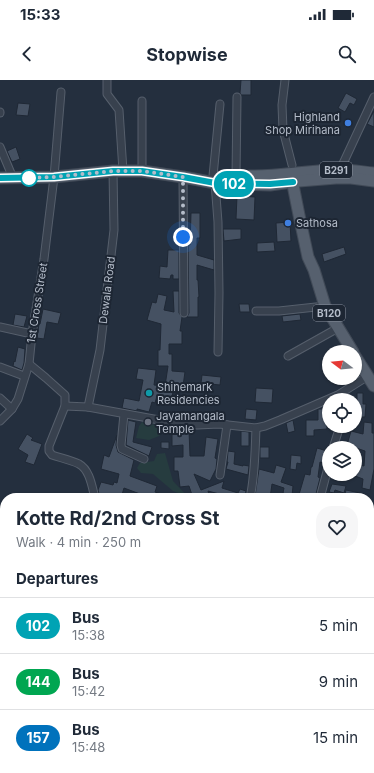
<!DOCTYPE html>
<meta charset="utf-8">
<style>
:root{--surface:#fff;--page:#f6f6f7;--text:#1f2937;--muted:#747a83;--line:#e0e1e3}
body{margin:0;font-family:Inter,sans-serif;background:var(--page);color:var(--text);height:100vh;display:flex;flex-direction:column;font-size:15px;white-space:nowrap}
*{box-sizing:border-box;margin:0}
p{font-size:13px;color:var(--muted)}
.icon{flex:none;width:22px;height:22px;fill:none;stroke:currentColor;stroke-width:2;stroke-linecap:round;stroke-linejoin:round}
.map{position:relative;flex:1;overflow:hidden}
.details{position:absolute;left:0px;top:413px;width:374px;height:280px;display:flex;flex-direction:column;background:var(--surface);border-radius:16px 16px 0 0;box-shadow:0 1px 3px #0004}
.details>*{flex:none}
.badge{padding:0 8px;border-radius:13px;font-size:14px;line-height:26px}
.needle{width:26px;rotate:286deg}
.fabs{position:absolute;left:322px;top:265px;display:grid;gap:8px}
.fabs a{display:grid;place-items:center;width:40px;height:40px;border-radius:50%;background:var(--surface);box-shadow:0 1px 3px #0004;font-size:20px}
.you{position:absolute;width:20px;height:20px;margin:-10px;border:3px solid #fff;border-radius:50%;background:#1a73e8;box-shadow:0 0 0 6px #1a73e833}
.map>.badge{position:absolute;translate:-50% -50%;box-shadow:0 0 0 2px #fff}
h2{padding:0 16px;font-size:15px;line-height:36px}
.round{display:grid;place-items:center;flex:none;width:42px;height:42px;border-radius:16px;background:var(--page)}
.headline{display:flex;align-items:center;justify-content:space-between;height:68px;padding:0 16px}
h1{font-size:19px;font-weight:700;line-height:30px}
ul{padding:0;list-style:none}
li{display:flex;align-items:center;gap:12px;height:56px;padding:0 16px;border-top:1px solid var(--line)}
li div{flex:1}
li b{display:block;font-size:15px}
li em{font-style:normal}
li .badge{min-width:44px;font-weight:700;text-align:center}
.status{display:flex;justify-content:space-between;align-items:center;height:28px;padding:0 20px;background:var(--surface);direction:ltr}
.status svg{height:11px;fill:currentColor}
header{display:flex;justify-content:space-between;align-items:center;height:52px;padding:0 16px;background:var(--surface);font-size:18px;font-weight:700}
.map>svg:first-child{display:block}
</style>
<div class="status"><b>15:33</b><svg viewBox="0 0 49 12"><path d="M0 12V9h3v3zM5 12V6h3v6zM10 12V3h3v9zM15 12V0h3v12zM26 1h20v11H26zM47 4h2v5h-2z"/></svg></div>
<header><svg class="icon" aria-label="back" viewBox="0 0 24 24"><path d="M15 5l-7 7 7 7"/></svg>Stopwise<svg class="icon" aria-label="search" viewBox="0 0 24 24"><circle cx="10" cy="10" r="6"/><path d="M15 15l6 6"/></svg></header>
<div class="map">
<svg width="374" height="693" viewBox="0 0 374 693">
<rect width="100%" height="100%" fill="#242f3e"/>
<g fill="#263c3f">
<polygon points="142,342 169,348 159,356 149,360 136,358 139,346"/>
<polygon points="165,373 173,401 188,417 173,411 153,394 141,393 137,388 140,383 154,381 157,374"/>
</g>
<g fill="#455162" stroke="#1f2835">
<polygon points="241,0 251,0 251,15 241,15 240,13"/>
<polygon points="346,13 357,19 354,25 350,23 345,32 338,28"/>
<polygon points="18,23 30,24 28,36 16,35"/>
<polygon points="374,31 374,47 367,44"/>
<polygon points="16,67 20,79 12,82 7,71"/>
<polygon points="237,116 255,117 254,140 236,139"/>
<polygon points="191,133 200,133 200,158 197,158 197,175 214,180 214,190 197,185 197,200 198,200 199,217 198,217 198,237 187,237 189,233 188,165 190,165"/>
<polygon points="290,142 291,161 277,162 276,143"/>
<polygon points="223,149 241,149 241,159 224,161"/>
<polygon points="274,162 275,171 257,172 257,163"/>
<polygon points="344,167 346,174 324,182 322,174"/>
<polygon points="168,170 179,170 179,199 173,199 173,195 171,195 170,199 159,198 160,186 167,187"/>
<polygon points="173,211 179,211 179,233 182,237 180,251 182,251 182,264 169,264 169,274 172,274 172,291 185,292 183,306 174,305 172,318 157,316 155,323 152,322 149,332 137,329 137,331 122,328 124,318 139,321 143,300 136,299 138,288 156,290 154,305 165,306 168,286 158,286 158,270 160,270 161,244 147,240 152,222 156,223 158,214 167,216 164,230 174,232"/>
<polygon points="239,224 249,224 250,232 240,232"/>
<polygon points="43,229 61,233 58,244 47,242 44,259 37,258 39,244 40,244"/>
<polygon points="15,234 27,236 24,247 13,245"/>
<polygon points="300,234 301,240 283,242 282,236"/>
<polygon points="18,267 25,269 24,283 22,290 13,286 14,281 15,282"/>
<polygon points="202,295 221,297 220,305 201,303"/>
<polygon points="256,308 273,309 272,323 255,322"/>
<polygon points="357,313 363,313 363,324 366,324 365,337 355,337 355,325 356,325 357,323"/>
<polygon points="246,329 257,330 256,340 245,339"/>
<polygon points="318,329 327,329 327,349 314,350 314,356 306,356 306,340 318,340"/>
<polygon points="128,340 136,342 133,362 152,367 149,376 126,365"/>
<polygon points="293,340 295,351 288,353 286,343"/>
<polygon points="364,342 372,343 372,353 374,353 374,389 370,410 362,408 363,399 355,396 355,384 364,386 365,371 347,365 351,351 363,354"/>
<polygon points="172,350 189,350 190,376 204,376 206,357 218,359 215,378 217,379 216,389 210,401 194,394 201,410 224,401 222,408 238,413 240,409 246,411 245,418 222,418 223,415 208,411 210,418 193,418 189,406 180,407 178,391 174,391 174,377 183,377 183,365 172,366"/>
<polygon points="241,351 249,352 249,366 241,366"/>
<polygon points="27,354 33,358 31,360 42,364 34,385 25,382 28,375 18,369"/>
<polygon points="117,355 116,365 118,372 134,380 130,396 157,406 155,412 170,417 170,418 138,418 140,414 124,408 121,418 108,418 109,417 99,414 98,410 101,402 113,405 114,402 117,403 119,394 101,389 104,375 109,377"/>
<polygon points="161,362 169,362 169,369 161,368"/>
<rect x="260" y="367" width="9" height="11"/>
<polygon points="317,368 327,371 324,383 320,382 318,397 320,398 315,418 298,418 305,394 310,395 311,387 312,387"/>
<polygon points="228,371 235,372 234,384 243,386 243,385 249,386 248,395 226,389 228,382 227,382"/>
<polygon points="291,375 301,376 301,384 297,383 296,390 290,389"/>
<polygon points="276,385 286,388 281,402 293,406 292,416 283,413 284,408 272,404 270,418 255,416 259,389 274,393"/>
<polygon points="332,404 346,406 344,413 335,410 334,413 329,412"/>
<polygon points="346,410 360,413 359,418 344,418"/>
<polygon points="0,474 5,478 5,506 0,512"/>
<polygon points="374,489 374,500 371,507 374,508 372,516 369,515 369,498"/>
<polygon points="372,523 374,523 374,543 369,541 369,530"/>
<polygon points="0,568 5,573 5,600 0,604 5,609 5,637 0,630"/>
<polygon points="369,603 374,604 374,619 369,618"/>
<polygon points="5,671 5,693 0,684 0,674"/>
<polygon points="78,688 92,688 95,693 75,693 78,690"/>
<polygon points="120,688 155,688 151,693 123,693 122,691"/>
<polygon points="174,688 190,688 194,693 168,693"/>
<polygon points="275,688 299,688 295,693 281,693"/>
<polygon points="340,688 360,688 358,693 351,693"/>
</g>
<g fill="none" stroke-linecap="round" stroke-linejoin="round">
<defs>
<g id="service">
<polyline points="369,518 374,520"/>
<polyline points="369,621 374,622"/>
</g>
<g id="minor">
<polyline points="107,0 107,14 119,30 123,91"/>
<polyline points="285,0 282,25 283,50 292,85"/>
<polyline points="142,21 142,91"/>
<polyline points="0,33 0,32"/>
<polyline points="0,67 13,98"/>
<polyline points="340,90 374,17"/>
<polyline points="213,96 220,24"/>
<polyline points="236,96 237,17"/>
<polyline points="183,97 184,233"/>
<polyline points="215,103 218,142 219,213 218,272"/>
<polyline points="256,231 279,231 325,226"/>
<polyline points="0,247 32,254"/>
<polyline points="288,276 338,248"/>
<path d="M29 284 46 298 65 315V326L49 366V371L52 375C61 378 71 380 79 384 90 390 92 407 95 418"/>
<polyline points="0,287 24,296"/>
<polyline points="0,318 12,329"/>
<polyline points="65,326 88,327 170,342 197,345 219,344 256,348 265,346 280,340 338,315 368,296"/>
<polyline points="88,327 100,270 114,150 113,91"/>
<polyline points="124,334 121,365 122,369 144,379"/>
<polyline points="0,341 12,329 18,319 29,284 32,254 44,179 54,97 61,12"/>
<polyline points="333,368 340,346"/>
<polyline points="220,395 227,345"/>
<path d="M250 418C255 395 255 372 256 348"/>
<polyline points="320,418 329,384"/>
<polyline points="0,443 5,445"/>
<polyline points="0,468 5,471"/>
<polyline points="369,657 374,659"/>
<polyline points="47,688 50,693"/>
<polyline points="111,688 118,693"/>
<polyline points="67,693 73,688"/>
</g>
<g id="primary">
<polyline points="291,95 299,135 308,177 314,190 325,226 353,272"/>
<path d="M249 96C279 97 309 90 340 90 351 90 363 92 374 93"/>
<polyline points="0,98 54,97 113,91 142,91 183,97 215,103 270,105 299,101 336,98 351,98 374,101"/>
<polyline points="355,276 374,306"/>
<polyline points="369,484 374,472"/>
<polyline points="236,693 243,688"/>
</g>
</defs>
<use href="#service" stroke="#565f6c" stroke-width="5.5"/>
<use href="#minor" stroke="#565f6c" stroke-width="9"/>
<use href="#primary" stroke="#414a57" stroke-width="13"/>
<use href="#service" stroke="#38414e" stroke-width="3.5"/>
<use href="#minor" stroke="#38414e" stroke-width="7"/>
<use href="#primary" stroke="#56606e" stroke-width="11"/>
</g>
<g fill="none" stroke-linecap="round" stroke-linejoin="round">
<defs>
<polyline id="line" points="0,98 54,97 113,91 142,91 183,97 215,103 270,104 293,102"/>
</defs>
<use href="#line" stroke="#fff" stroke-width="9"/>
<use href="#line" stroke="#00a3b4" stroke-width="6"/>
<polyline stroke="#b4bcc9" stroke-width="4" stroke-dasharray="0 7.2" points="29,98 27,98 54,97 113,91 142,91 183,97 183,157"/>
</g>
<g fill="#3f7fe0" stroke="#1d2633" stroke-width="1.5">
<circle cx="348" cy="43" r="4"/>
<circle cx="288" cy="143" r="4"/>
</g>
<circle fill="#fff" stroke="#00a3b4" stroke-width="2" cx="29" cy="98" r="8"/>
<circle fill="#0f9aa8" stroke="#1d2633" stroke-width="1.5" cx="149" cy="313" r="4"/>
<circle fill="#6b7280" stroke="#1d2633" stroke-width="1.5" cx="148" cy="342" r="4"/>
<g text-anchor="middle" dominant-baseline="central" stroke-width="4" stroke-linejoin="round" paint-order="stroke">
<g fill="#1d2633" stroke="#878f9c" stroke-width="1">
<rect x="320" y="82" width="32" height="16" rx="3"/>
<rect x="313" y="225" width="32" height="16" rx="3"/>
</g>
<g font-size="10" font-weight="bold" fill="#b4bcc9">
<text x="336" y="90">B291</text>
<text x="329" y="233">B120</text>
</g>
<g font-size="11" fill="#b4bcc9" stroke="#1d2633" text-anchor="start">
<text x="340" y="37" text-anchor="end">Highland<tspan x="340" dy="13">Shop Mirihana</tspan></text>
<text x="296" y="143">Sathosa</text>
<text x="157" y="307">Shinemark<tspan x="157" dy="13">Residencies</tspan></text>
<text x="156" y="336">Jayamangala<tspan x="156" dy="13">Temple</tspan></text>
</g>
<g font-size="11" fill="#b4bcc9" stroke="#1d2633">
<text transform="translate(107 210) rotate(-83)">Dewala Road</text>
<text transform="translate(37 223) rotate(-81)">1st Cross Street</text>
</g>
</g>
</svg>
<div class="fabs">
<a><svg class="needle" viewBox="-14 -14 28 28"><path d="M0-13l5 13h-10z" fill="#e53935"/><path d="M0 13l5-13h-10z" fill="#747a83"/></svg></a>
<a><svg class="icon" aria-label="locate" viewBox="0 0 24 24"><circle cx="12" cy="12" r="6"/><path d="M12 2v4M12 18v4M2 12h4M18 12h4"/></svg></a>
<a><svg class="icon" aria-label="layers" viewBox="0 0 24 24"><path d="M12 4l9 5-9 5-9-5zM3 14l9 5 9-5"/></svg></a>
</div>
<div class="you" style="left:183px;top:157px"></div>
<b class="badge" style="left:234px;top:104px;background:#00a3b4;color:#fff">102</b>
<section class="details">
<div class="headline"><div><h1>Kotte Rd/2nd Cross St</h1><p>Walk · 4 min · 250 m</p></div><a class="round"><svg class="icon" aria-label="heart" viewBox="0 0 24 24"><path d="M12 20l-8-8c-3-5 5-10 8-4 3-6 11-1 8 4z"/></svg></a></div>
<h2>Departures</h2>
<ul>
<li><span class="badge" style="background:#00a3b4;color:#fff">102</span><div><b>Bus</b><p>15:38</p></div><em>5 min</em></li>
<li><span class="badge" style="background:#00a651;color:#fff">144</span><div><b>Bus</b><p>15:42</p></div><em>9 min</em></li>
<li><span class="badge" style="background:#0072bc;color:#fff">157</span><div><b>Bus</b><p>15:48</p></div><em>15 min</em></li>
</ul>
</section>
</div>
